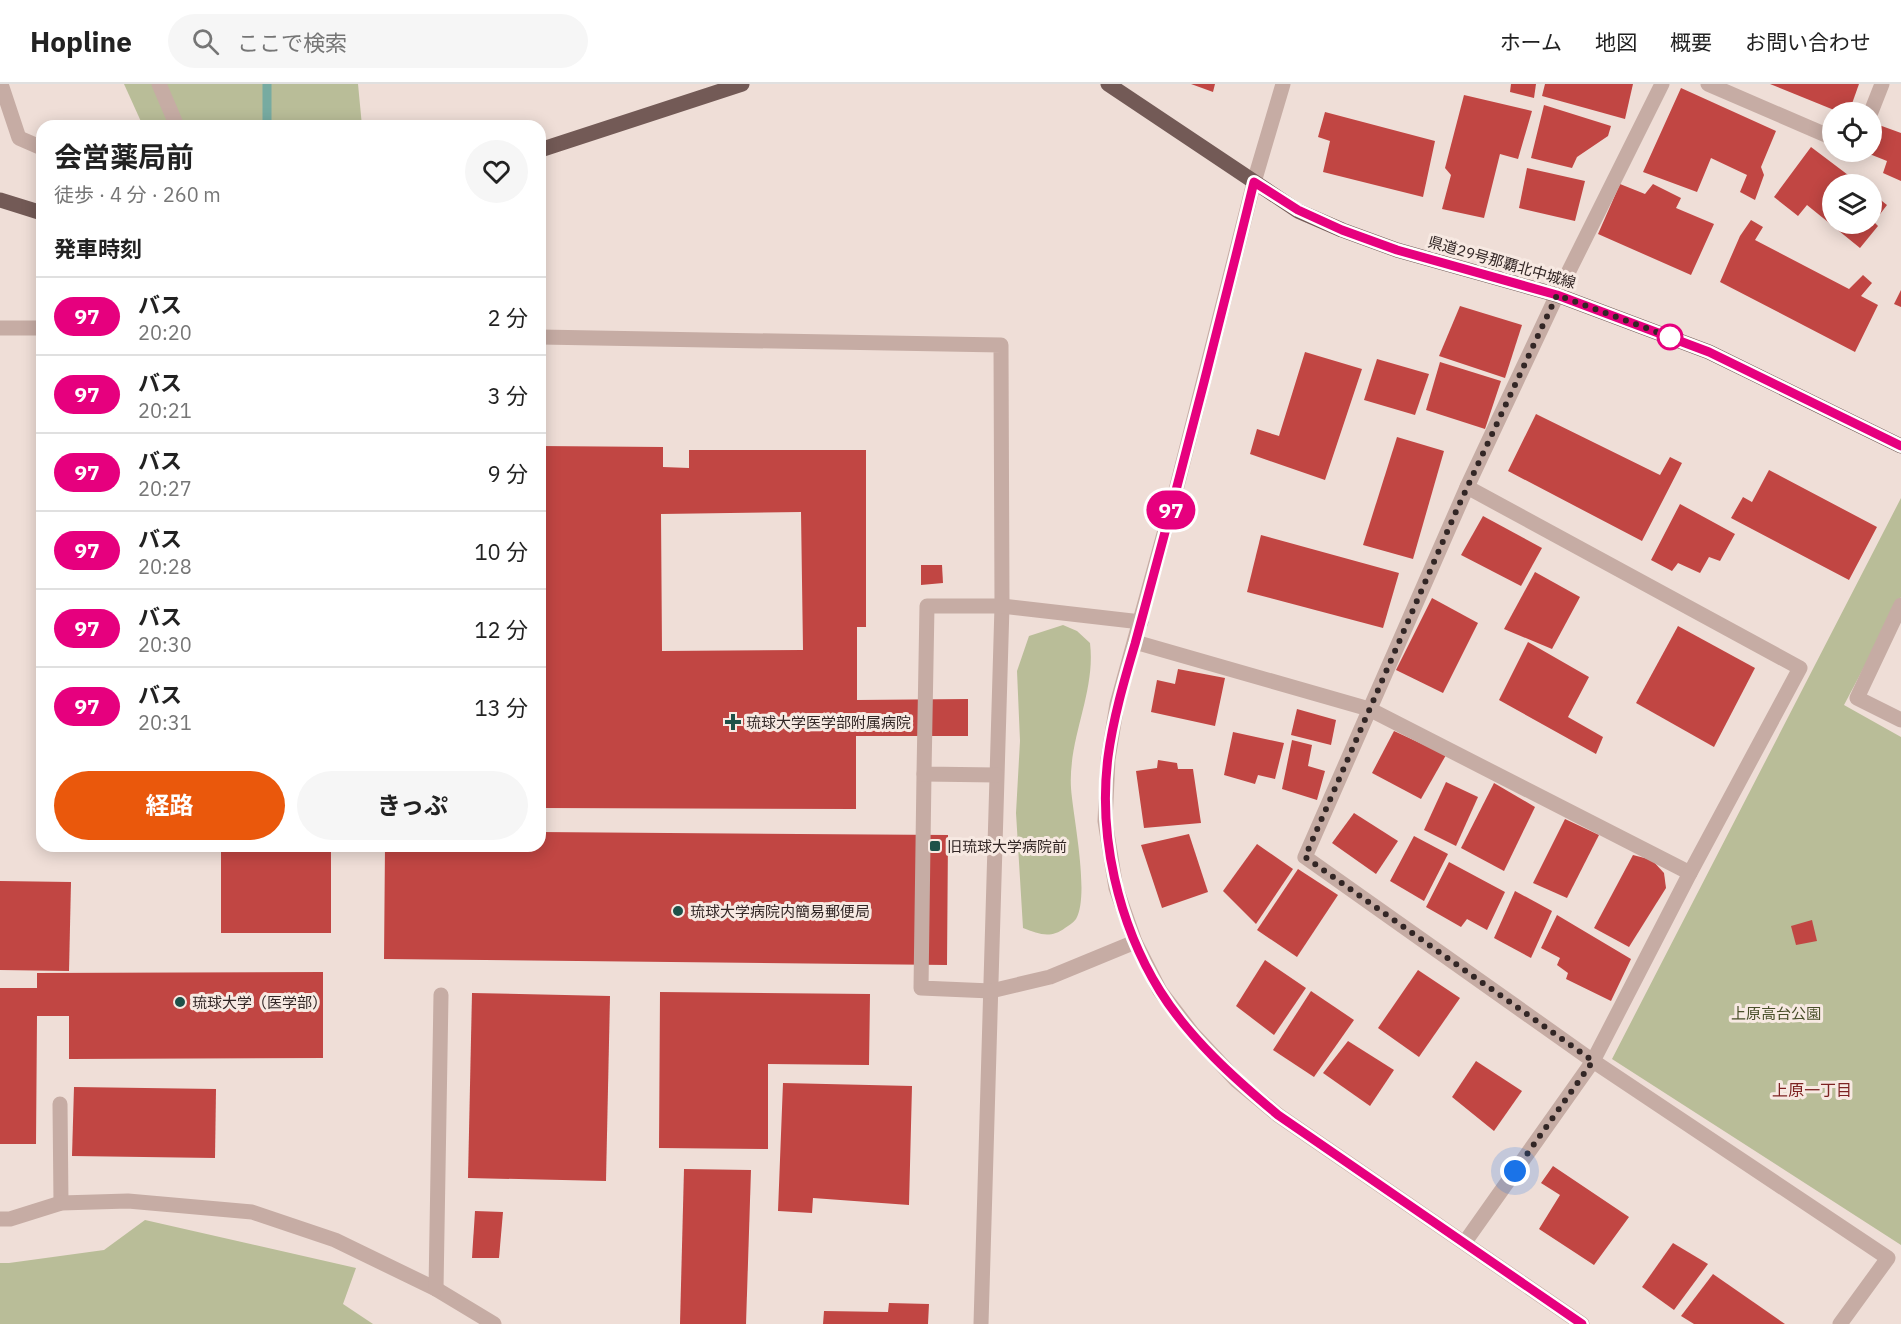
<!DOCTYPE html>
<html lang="ja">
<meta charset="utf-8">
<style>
:root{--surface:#fff;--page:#f6f6f6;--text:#222;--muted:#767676;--line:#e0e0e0;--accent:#ea580c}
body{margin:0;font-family:"IBM Plex Sans","Noto Sans JP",sans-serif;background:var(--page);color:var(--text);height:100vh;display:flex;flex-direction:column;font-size:22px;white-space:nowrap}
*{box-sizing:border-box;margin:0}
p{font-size:20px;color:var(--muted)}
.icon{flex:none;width:33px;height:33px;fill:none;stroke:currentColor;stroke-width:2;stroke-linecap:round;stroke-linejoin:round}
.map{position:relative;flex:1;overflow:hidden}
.sheet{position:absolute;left:36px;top:36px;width:510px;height:732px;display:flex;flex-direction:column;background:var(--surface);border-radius:18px;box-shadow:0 3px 15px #0003}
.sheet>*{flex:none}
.badge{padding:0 12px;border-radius:20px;font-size:21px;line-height:39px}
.fabs{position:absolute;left:1822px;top:18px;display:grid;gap:12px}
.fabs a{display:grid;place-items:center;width:60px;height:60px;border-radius:50%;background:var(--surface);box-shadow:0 3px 15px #0003;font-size:30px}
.you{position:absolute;width:30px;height:30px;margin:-15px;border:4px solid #fff;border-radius:50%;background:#1a73e8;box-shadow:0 0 0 9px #1a73e833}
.map>.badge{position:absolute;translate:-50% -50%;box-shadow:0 0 0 3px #fff}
h2{padding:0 18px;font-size:22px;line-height:54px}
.round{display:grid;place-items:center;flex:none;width:63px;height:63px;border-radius:32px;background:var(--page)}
.head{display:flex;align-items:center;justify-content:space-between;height:102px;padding:0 18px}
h1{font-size:28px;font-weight:700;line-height:45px}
.action{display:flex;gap:12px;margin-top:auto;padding:12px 18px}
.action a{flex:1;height:69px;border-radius:36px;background:var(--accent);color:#fff;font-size:24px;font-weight:700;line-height:69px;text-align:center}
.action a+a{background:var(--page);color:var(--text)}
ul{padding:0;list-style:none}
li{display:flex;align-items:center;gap:18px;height:78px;padding:0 18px;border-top:2px solid var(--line)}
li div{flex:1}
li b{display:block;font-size:22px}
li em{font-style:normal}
li .badge{min-width:66px;font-weight:700;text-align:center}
header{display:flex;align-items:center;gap:36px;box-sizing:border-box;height:84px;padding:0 30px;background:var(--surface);border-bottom:2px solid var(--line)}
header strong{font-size:28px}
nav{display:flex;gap:33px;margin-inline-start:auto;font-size:21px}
.search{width:420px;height:54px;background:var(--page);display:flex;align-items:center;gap:15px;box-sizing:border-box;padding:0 21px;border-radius:33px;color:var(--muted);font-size:22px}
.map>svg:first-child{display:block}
</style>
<header>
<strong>Hopline</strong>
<div class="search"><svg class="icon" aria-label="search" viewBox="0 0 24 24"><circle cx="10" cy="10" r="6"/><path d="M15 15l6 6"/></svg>ここで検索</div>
<nav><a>ホーム</a><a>地図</a><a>概要</a><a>お問い合わせ</a></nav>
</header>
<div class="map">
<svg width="1901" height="1240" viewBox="0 0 1901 1240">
<rect width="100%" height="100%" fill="#efded7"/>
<g fill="#b9bd98">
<polygon points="124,0 358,0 362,42 143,42"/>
<polygon points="1901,414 1901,513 1844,621 1901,653 1901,1161 1612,975"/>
<path d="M1063 541 1077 547 1090 559C1096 608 1068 654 1071 704 1073 733 1090 811 1076 835 1073 839 1069 841 1065 844 1050 855 1039 850 1023 844L1016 729 1020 657 1017 587 1029 552Z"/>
<polygon points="145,1136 356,1184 343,1220 373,1240 0,1240 0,1179 9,1179 104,1166"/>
</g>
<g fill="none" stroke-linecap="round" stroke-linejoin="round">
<polyline stroke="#77aba1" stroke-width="9" points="267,42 267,0"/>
</g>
<g fill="#c14643" fill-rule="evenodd">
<polygon points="1191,0 1215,0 1213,8"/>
<polygon points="1511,0 1536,0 1534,14 1510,8"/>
<polygon points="1545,0 1633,0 1625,35 1542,12"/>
<polygon points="1770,0 1859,0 1849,28 1839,28"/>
<polygon points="1681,4 1776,47 1761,83 1764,91 1755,116 1740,108 1747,91 1711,74 1697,108 1643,88"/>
<polygon points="1464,11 1532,27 1518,75 1500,70 1484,134 1442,125 1451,91 1445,84"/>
<polygon points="1544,21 1611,42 1608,52 1577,73 1572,84 1531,74"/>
<polygon points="1325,28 1435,57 1423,113 1323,88 1330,57 1318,53"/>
<polygon points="1879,41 1901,49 1901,97 1883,89 1887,77 1867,69 1872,68 1872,57"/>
<polygon points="1811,63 1860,100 1833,100 1833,140 1872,140 1872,109 1887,121 1874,138 1878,142 1860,164 1807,121 1798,132 1774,113"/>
<polygon points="1527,84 1585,97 1575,137 1519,124"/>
<polygon points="1620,100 1645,110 1653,100 1681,114 1676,124 1714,140 1691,191 1598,150"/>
<polygon points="1751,136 1763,143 1755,156 1849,205 1863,191 1872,199 1861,212 1878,221 1855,268 1720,198 1740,152"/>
<polygon points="1901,206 1901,223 1894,220"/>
<polygon points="1460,222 1522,241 1505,294 1439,272"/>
<polygon points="1305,268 1362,285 1325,396 1250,370 1257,345 1279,352"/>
<polygon points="1377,275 1429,290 1415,331 1364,316"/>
<polygon points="1440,278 1501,297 1485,345 1426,326"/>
<polygon points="1536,330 1660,391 1670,373 1682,379 1642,457 1508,387"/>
<polygon points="1397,353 1444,367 1413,475 1363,461"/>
<path d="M540 362 663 363V383L689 384V366H866V543H857V616L968 615V652H856V725L540 724ZM801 428 803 566 662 567 661 430Z"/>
<polygon points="1769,386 1877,443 1849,496 1731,434 1743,413 1752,418"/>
<polygon points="1680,420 1735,450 1720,477 1709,473 1700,489 1678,479 1672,487 1651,476"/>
<polygon points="1483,432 1542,464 1521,502 1461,471"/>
<polygon points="1261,451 1399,489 1383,544 1247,508"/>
<polygon points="921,481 942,481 943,499 921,501"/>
<polygon points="1535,488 1580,513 1552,565 1504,545"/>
<polygon points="1432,514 1478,539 1443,609 1396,586"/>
<polygon points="1678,542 1755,584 1714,663 1636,619"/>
<polygon points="1528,558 1589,593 1568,633 1603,653 1596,670 1499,616"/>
<polygon points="1178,585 1225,594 1215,642 1151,628 1157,596 1175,600"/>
<polygon points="1297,625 1336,636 1331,661 1291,651"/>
<polygon points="1394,647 1446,671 1421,715 1372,689"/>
<polygon points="1233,648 1284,659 1275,695 1258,691 1255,700 1224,691"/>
<polygon points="1292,656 1312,661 1308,682 1325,687 1317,716 1282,705"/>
<polygon points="1158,676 1177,679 1178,685 1193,685 1201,739 1144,744 1136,687 1157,684"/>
<polygon points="1446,698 1478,713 1456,762 1424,746"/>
<polygon points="1494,699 1535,723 1504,787 1461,764"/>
<polygon points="1354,729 1398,757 1376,790 1332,759"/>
<polygon points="1565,735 1599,751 1567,814 1533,799"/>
<polygon points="540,748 948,751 947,881 384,875 385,762 540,762"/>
<polygon points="1189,750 1208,808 1162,824 1141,761"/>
<polygon points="1414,752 1448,770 1424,817 1390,797"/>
<polygon points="1257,760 1293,785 1256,840 1223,807"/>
<rect x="221" y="762" width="110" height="87"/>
<polygon points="1633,771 1652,776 1664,789 1666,804 1629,863 1594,844"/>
<polygon points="1449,778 1505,808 1487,846 1467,835 1461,843 1426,823"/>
<polygon points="1298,785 1338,811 1297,873 1257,846"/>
<polygon points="0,797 71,798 69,887 0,886"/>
<polygon points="1515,807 1552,827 1531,874 1494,854"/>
<polygon points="1557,831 1631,875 1611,917 1566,895 1568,889 1557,881 1560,874 1541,864"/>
<polygon points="1812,836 1817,857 1796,861 1791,842"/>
<polygon points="1265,876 1306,904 1274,951 1236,922"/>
<polygon points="1418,886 1460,914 1419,973 1378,944"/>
<polygon points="323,888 323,974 69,975 69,932 37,932 36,1060 0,1060 0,904 37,904 37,889"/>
<polygon points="1311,907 1354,936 1314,993 1273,966"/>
<polygon points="660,908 870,910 869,981 768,980 768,1065 659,1064"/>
<polygon points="472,909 610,912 606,1097 468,1094"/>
<polygon points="1348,957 1394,986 1370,1022 1323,989"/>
<polygon points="1476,977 1522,1007 1494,1047 1452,1013"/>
<polygon points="783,999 912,1002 909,1121 813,1114 812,1129 778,1127"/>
<polygon points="74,1003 216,1005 215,1074 72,1072"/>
<polygon points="1553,1082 1629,1133 1594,1181 1539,1145 1560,1111 1541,1099"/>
<polygon points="684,1085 751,1086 746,1240 680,1240"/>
<polygon points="475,1127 503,1128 499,1174 472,1174"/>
<polygon points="1673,1159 1708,1180 1674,1226 1642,1203"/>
<polygon points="1713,1190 1785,1240 1694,1240 1681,1232"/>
<polygon points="889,1219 929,1220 928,1240 823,1240 824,1227 888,1228"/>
</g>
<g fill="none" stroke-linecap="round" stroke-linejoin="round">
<g stroke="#c6aca4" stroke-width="15">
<polyline points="1,0 19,54 42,64"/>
<polyline points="159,0 177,42"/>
<polyline points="1283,0 1254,98 1175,410 1117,620 1108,675 1105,737 1116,804 1135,858 1160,907 1193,950 1237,997 1278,1031 1582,1240"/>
<polyline points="1662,0 1557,211 1467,403 1305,773 1593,977 1888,1174 1840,1240"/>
<polyline points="1708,0 1833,54"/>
<polyline points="1871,28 1882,0"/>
<polyline points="0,244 42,244"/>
<polyline points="540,253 1001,261 1002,522 981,1240"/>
<polyline points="1901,521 1857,614 1901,636"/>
<polyline points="1135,558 1369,625 1690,789"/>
<polyline points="924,690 921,904 991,907 1050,893 1135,858"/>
<polyline points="996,691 924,690 927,522 1002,522 1141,538"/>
<polyline points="60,1020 61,1119"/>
<polyline points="0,1135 10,1135 61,1119 128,1117 252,1128 335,1156 436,1205 494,1240"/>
<polyline points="1465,1158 1593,977 1690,789 1800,584 1467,403"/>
<polyline points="436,1205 441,911"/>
</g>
<g stroke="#735a56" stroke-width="15">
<polyline points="1108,0 1298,127 1342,146 1397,166 1557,211 1709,268 1901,362"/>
<polyline points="540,66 742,0"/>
<polyline points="0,116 42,129"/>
</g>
</g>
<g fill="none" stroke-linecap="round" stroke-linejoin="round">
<defs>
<path id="line" d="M1582 1240 1278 1031C1235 995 1190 955 1160 907 1118 839 1098 752 1108 673 1113 635 1124 597 1135 560 1145 524 1154 488 1164 452 1195 335 1225 217 1254 98L1298 126 1342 146 1397 166 1557 211 1709 268 1901 362"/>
</defs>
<use href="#line" stroke="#fff" stroke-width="14"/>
<use href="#line" stroke="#e6007e" stroke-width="9"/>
<polyline stroke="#322625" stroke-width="6" stroke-dasharray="0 10.8" points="1515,1087 1593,977 1305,773 1458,423 1557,211 1670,253"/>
</g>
<circle fill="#fff" stroke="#e6007e" stroke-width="3" cx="1670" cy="253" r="12"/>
<g fill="#1d5149" stroke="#f7e9e2" stroke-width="2">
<path d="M730 629h6v6h6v6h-6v6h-6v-6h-6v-6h6z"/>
<rect x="929" y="756" width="12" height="12" rx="3"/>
<circle cx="678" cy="827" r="6"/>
<circle cx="180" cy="918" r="6"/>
</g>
<g text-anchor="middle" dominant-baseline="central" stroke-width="6" stroke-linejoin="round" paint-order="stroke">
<g font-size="15" fill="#322625" stroke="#f7e9e2">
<text transform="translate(1502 178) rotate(16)">県道29号那覇北中城線</text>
</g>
<g font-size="15" fill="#322625" stroke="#f7e9e2" text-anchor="start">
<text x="746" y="638">琉球大学医学部附属病院</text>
<text x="947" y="762">旧琉球大学病院前</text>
<text x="690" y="827">琉球大学病院内簡易郵便局</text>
<text x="192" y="918">琉球大学（医学部）</text>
</g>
<g font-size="15" fill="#494f2a" stroke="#f7e9e2">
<text x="1776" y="929">上原高台公園</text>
</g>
<g font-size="16" fill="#7d2322" stroke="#f7e9e2">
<text x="1812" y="1006">上原一丁目</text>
</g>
</g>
</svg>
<div class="fabs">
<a><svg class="icon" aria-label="locate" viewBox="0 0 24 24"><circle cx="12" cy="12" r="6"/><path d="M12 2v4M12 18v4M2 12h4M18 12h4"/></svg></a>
<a><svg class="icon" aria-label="layers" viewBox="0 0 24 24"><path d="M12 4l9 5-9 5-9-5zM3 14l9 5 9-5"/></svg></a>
</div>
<div class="you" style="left:1515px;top:1087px"></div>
<b class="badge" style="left:1171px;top:426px;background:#e6007e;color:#fff">97</b>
<section class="sheet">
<div class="head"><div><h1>会営薬局前</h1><p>徒歩 · 4 分 · 260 m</p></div><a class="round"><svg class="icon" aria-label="heart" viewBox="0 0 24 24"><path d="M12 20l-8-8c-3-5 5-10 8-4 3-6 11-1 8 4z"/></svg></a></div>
<h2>発車時刻</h2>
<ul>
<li><span class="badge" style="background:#e6007e;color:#fff">97</span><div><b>バス</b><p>20:20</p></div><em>2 分</em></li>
<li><span class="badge" style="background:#e6007e;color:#fff">97</span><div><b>バス</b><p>20:21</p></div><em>3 分</em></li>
<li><span class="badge" style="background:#e6007e;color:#fff">97</span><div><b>バス</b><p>20:27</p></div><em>9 分</em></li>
<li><span class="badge" style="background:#e6007e;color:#fff">97</span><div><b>バス</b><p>20:28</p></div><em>10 分</em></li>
<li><span class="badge" style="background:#e6007e;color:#fff">97</span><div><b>バス</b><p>20:30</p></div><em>12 分</em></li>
<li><span class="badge" style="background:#e6007e;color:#fff">97</span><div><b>バス</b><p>20:31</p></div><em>13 分</em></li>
</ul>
<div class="action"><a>経路</a><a>きっぷ</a></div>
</section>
</div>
